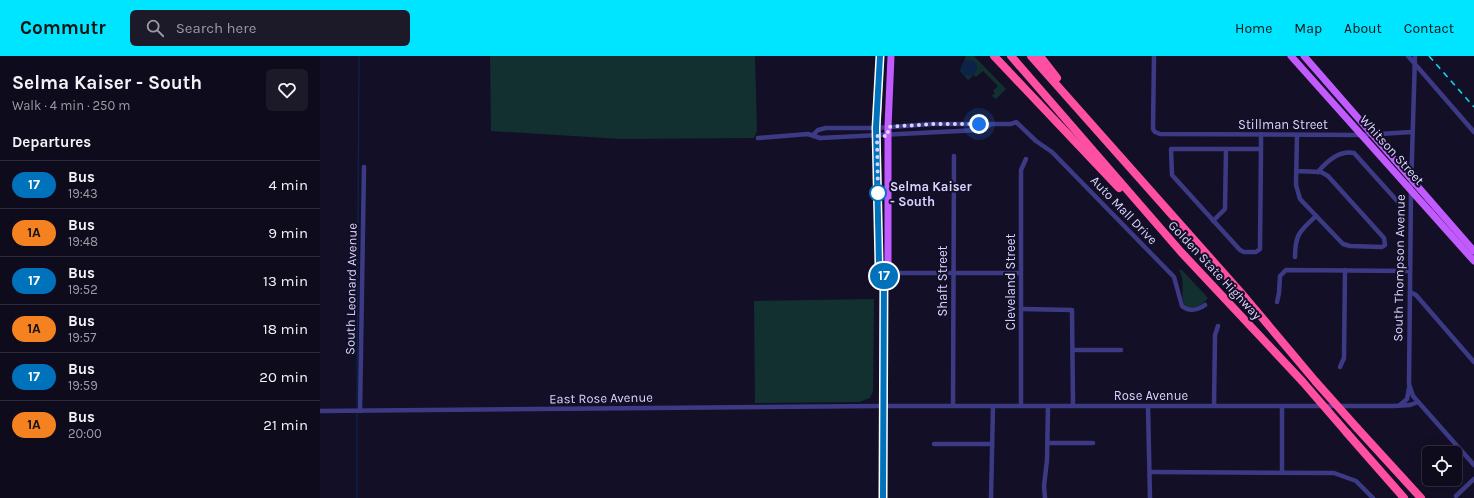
<!DOCTYPE html>
<meta charset="utf-8">
<style>
:root{--surface:#0e0b1c;--page:#1c1929;--text:#f1f3f6;--muted:#9b9ba3;--line:#2e2b3b;--accent:#00e5ff}
body{margin:0;font-family:Karla,sans-serif;background:var(--page);color:var(--text);height:100vh;display:flex;flex-direction:column;font-size:15px;white-space:nowrap}
*{box-sizing:border-box;margin:0}
p{font-size:13px;color:var(--muted)}
.icon{flex:none;width:22px;height:22px;fill:none;stroke:currentColor;stroke-width:2;stroke-linecap:round;stroke-linejoin:round}
.map{position:relative;flex:1;overflow:hidden}
.panel{display:flex;flex-direction:column;background:var(--surface);width:320px}
.panel>*{flex:none}
.badge{padding:0 8px;border-radius:13px;font-size:14px;line-height:26px}
.controls{position:absolute;left:1102px;top:390px;display:grid;gap:8px}
.controls a{display:grid;place-items:center;width:40px;height:40px;border-radius:6px;background:var(--surface);box-shadow:0 4px 16px #0002,0 0 0 1px var(--line);font-size:20px}
.you{position:absolute;width:20px;height:20px;margin:-10px;border:3px solid #fff;border-radius:50%;background:#1a73e8;box-shadow:0 0 0 6px #1a73e833}
.map>.badge{position:absolute;translate:-50% -50%;box-shadow:0 0 0 2px #fff}
h2{padding:0 12px;font-size:15px;line-height:36px}
.round{display:grid;place-items:center;flex:none;width:42px;height:42px;border-radius:6px;background:var(--page)}
.summary{display:flex;align-items:center;justify-content:space-between;height:68px;padding:0 12px}
h1{font-size:19px;font-weight:700;line-height:30px}
ul{padding:0;list-style:none}
li{display:flex;align-items:center;gap:12px;height:48px;padding:0 12px;border-top:1px solid var(--line)}
li div{flex:1}
li b{display:block;font-size:15px}
li em{font-style:normal}
li .badge{min-width:44px;font-weight:700;text-align:center}
header{display:flex;align-items:center;gap:24px;box-sizing:border-box;height:56px;padding:0 20px;background:var(--accent);color:#111}
header strong{font-size:19px}
nav{display:flex;gap:22px;margin-inline-start:auto;font-size:14px}
.search{width:280px;height:36px;background:var(--page);display:flex;align-items:center;gap:10px;box-sizing:border-box;padding:0 14px;border-radius:6px;color:var(--muted);font-size:15px}
main{display:flex;flex:1;min-height:0}
.map>svg:first-child{display:block}
</style>
<header>
<strong>Commutr</strong>
<div class="search"><svg class="icon" aria-label="search" viewBox="0 0 24 24"><circle cx="10" cy="10" r="6"/><path d="M15 15l6 6"/></svg>Search here</div>
<nav><a>Home</a><a>Map</a><a>About</a><a>Contact</a></nav>
</header>
<main>
<section class="panel">
<div class="summary"><div><h1>Selma Kaiser - South</h1><p>Walk · 4 min · 250 m</p></div><a class="round"><svg class="icon" aria-label="heart" viewBox="0 0 24 24"><path d="M12 20l-8-8c-3-5 5-10 8-4 3-6 11-1 8 4z"/></svg></a></div>
<h2>Departures</h2>
<ul>
<li><span class="badge" style="background:#0072bc;color:#fff">17</span><div><b>Bus</b><p>19:43</p></div><em>4 min</em></li>
<li><span class="badge" style="background:#f58220;color:#111">1A</span><div><b>Bus</b><p>19:48</p></div><em>9 min</em></li>
<li><span class="badge" style="background:#0072bc;color:#fff">17</span><div><b>Bus</b><p>19:52</p></div><em>13 min</em></li>
<li><span class="badge" style="background:#f58220;color:#111">1A</span><div><b>Bus</b><p>19:57</p></div><em>18 min</em></li>
<li><span class="badge" style="background:#0072bc;color:#fff">17</span><div><b>Bus</b><p>19:59</p></div><em>20 min</em></li>
<li><span class="badge" style="background:#f58220;color:#111">1A</span><div><b>Bus</b><p>20:00</p></div><em>21 min</em></li>
</ul>
</section>
<div class="map">
<svg width="1154" height="442" viewBox="0 0 1154 442">
<rect width="100%" height="100%" fill="#130f26"/>
<g fill="#12302f">
<polygon points="170,0 435,0 437,75 434,82 302,83 171,75"/>
<polygon points="646,0 654,0 686,33 676,43 672,40 675,37 673,35 678,30 663,15 656,21 654,19 648,24 640,15"/>
<path d="M861 213 888 242 878 252H867C858 241 867 226 859 215Z"/>
<polygon points="554,243 553,335 550,342 539,346 435,347 434,245"/>
</g>
<circle fill="#0c2248" cx="649" cy="12" r="8"/>
<g fill="none" stroke-linecap="round" stroke-linejoin="round">
<g stroke="#0c2248" stroke-width="1.5">
<polyline points="37,350 39,0"/>
<polyline points="37,357 37,442"/>
</g>
<g stroke="#3d3a85" stroke-width="4.5">
<polyline points="834,0 833,73 835,76 840,78 1042,79 1092,76"/>
<polyline points="1088,0 1154,76"/>
<polyline points="1095,0 1091,133 1089,328 1093,340 1154,409"/>
<polyline points="941,78 941,93 940,191 940,193 936,196 924,196 920,194 852,119 851,93 941,93"/>
<path d="M493 79 498 74 506 72H557L612 68H691L696 66 716 85 732 96 854 221 862 250C869 256 878 254 885 249"/>
<polyline points="438,82 488,78 500,82 659,74 670,69"/>
<polyline points="976,115 1001,116 1008,120 1064,182 1065,189 1062,191 1030,190 1023,188 980,143 976,129 977,79"/>
<path d="M998 116C1007 105 1019 94 1034 97L1079 147"/>
<polyline points="893,165 905,153 906,93"/>
<path d="M975 201C975 178 980 175 996 160"/>
<polyline points="564,217 700,217"/>
<polyline points="1090,236 1096,239 1154,306"/>
<polyline points="957,246 959,237 960,220 966,214 1090,215"/>
<polyline points="701,253 752,254 753,350"/>
<polyline points="753,294 801,294"/>
<polyline points="1020,311 1024,302 1025,214"/>
<polyline points="1080,349 1087,343 1089,332"/>
<polyline points="633,350 634,100"/>
<polyline points="701,350 701,114 706,103"/>
<polyline points="828,350 830,442"/>
<polyline points="894,350 895,279 898,270"/>
<polyline points="0,355 562,350 1074,350 1090,349 1098,346"/>
<polyline points="40,355 44,111"/>
<polyline points="728,387 773,387"/>
<polyline points="614,388 672,388"/>
<polyline points="830,416 1014,417 1036,425 1053,442"/>
<polyline points="962,416 962,350"/>
<polyline points="1136,440 1154,423"/>
<polyline points="671,442 673,350"/>
<polyline points="725,442 724,430 727,404 728,350"/>
</g>
<g stroke="#c25bff" stroke-width="7">
<polyline points="560,0 557,72 559,208 564,217"/>
<polyline points="971,0 1154,205"/>
<polyline points="984,0 1154,195"/>
<polyline points="563,442 564,217 568,209 568,71 571,0"/>
</g>
<g stroke="#ff4fa3" stroke-width="8">
<polyline points="674,0 799,132"/>
<polyline points="691,0 861,196 982,325"/>
<polyline points="711,0 923,239 996,326"/>
<polyline points="720,0 737,22"/>
<polyline points="1037,372 1101,442"/>
<polyline points="1027,377 1084,442"/>
</g>
<polyline stroke="#00e5ff" stroke-width="1.5" stroke-dasharray="6 5" stroke-linecap="butt" points="1109,0 1154,51"/>
<g stroke="#ff4fa3" stroke-width="8">
<polyline points="982,325 1027,377"/>
<polyline points="996,326 1037,372"/>
</g>
</g>
<g fill="none" stroke-linecap="round" stroke-linejoin="round">
<defs>
<polyline id="line" points="560,0 556,72 559,208 564,216 563,442"/>
</defs>
<use href="#line" stroke="#fff" stroke-width="9"/>
<use href="#line" stroke="#0072bc" stroke-width="6"/>
<polyline stroke="#d9d4ff" stroke-width="4" stroke-dasharray="0 7.2" points="558,137 557,80 568,80 568,71 612,68 659,68"/>
</g>
<circle fill="#fff" stroke="#0072bc" stroke-width="2" cx="558" cy="137" r="8"/>
<g text-anchor="middle" dominant-baseline="central" stroke-width="4" stroke-linejoin="round" paint-order="stroke">
<g font-size="13" fill="#d9d4ff" stroke="#130f26">
<text x="963" y="68">Stillman Street</text>
<text transform="translate(1072 94) rotate(48)">Whitson Street</text>
<text transform="translate(804 154) rotate(46)">Auto Mall Drive</text>
<text transform="translate(1079 212) rotate(-89)">South Thompson Avenue</text>
<text transform="translate(895 214) rotate(47)">Golden State Highway</text>
<text transform="translate(622 225) rotate(-90)">Shaft Street</text>
<text transform="translate(690 226) rotate(-90)">Cleveland Street</text>
<text transform="translate(31 233) rotate(-89)">South Leonard Avenue</text>
<text x="831" y="339">Rose Avenue</text>
<text transform="translate(281 342) rotate(-1)">East Rose Avenue</text>
</g>
<g font-size="13" font-weight="bold" fill="#d9d4ff" stroke="#130f26" text-anchor="start">
<text x="570" y="130">Selma Kaiser<tspan x="570" dy="15">- South</tspan></text>
</g>
</g>
</svg>
<div class="controls">
<a><svg class="icon" aria-label="locate" viewBox="0 0 24 24"><circle cx="12" cy="12" r="6"/><path d="M12 2v4M12 18v4M2 12h4M18 12h4"/></svg></a>
</div>
<div class="you" style="left:659px;top:68px"></div>
<b class="badge" style="left:564px;top:220px;background:#0072bc;color:#fff">17</b>
</div>
</main>
